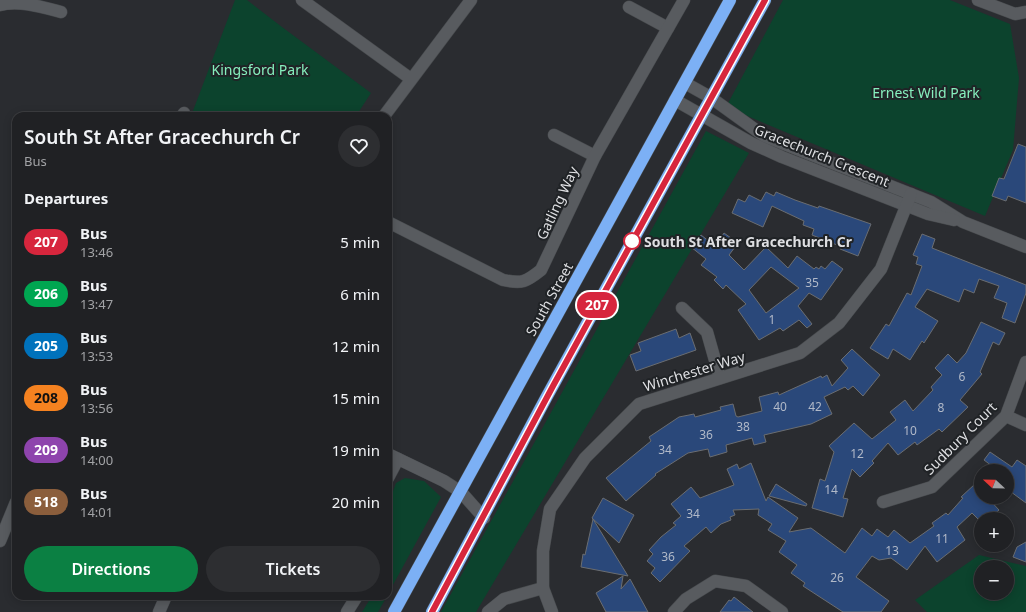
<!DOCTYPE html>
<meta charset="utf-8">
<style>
:root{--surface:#202124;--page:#2d2e31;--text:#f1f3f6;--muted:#a2a3a6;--line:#3d3e41;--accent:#0b8043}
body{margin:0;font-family:"Noto Sans",sans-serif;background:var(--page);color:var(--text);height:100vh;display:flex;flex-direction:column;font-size:15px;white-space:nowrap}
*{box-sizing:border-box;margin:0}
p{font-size:13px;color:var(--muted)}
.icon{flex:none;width:22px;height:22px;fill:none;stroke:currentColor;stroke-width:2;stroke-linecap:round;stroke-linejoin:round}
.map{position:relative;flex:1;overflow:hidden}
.drawer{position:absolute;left:12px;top:112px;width:380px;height:488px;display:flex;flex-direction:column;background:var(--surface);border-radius:12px;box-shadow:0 2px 10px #0003,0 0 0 1px var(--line)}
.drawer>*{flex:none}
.badge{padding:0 8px;border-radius:13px;font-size:14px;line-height:26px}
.needle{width:26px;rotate:292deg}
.tools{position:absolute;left:974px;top:464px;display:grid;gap:8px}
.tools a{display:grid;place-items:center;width:40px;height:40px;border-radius:50%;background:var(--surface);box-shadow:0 2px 10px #0003,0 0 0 1px var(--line);font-size:20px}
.map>.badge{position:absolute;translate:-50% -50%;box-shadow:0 0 0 2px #fff}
h2{padding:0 12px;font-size:15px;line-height:36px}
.round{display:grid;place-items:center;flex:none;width:42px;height:42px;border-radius:21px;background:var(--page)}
.head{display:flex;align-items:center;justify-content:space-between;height:68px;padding:0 12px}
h1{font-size:19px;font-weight:600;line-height:30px}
.primary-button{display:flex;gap:8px;margin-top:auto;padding:8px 12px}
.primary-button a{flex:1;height:46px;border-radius:24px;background:var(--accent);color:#fff;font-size:16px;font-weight:600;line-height:46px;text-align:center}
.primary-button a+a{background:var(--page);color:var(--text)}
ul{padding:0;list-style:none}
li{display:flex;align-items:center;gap:12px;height:52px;padding:0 12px}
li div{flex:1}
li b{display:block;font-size:15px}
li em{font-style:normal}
li .badge{min-width:44px;font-weight:700;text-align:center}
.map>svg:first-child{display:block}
</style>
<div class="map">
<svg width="1026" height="612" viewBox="0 0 1026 612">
<rect width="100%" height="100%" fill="#2a2c30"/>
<g fill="#0c432d" fill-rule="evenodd">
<polygon points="235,0 247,0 282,27 371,93 356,116 191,116"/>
<polygon points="783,0 950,0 1010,24 1019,78 1013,150 985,216 726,107"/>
<polygon points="706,131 749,153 476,612 441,612"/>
<polygon points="405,478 424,481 441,497 388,594 388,570 392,564 391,509 392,494 396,483"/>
<path d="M979 555 1026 566V612H927L915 600ZM981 567H1007V593H981Z"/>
<polygon points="372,596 387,596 378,612 362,612"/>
</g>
<g fill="#2a487a" stroke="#6a6d71" fill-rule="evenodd">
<polygon points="1018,144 1026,147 1026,203 1008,196 1006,201 992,196 999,178 1004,179"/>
<polygon points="766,192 774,196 776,192 795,200 818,208 819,206 871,224 858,256 840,249 842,247 812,235 814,229 803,225 804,221 772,206 763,227 732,213 738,199 745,202 749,195 761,201"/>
<path d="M724 233 738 243 729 255 744 270 766 247 788 268 797 256 814 269 816 267 819 269 821 266 825 269 832 261 843 269 821 300 809 293 798 306 812 324 807 328 799 320 783 331 780 328 759 340 738 310 746 304 726 285 723 289 714 280 717 277 701 265 706 259 691 247 701 235 715 246ZM771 267 799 288 766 313 749 290Z"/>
<polygon points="922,234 935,239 932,248 1026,285 1026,293 1015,323 1002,318 1007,303 994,298 999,286 979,279 974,293 964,289 959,302 927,289 915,307 938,321 924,343 922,341 910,360 893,349 888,359 870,348 886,324 889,326 907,293 911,295 922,266 916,264 918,257 913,255"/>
<polygon points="981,322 1005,333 999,345 993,342 980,372 982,374 960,400 968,407 942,432 939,429 917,445 915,442 898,455 888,443 872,461 874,463 860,477 852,469 843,498 848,499 843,517 812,508 820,479 825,481 834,452 829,446 854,423 872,439 896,420 890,412 905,400 913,411 933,390 931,387 942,375 935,368 948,354 957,363 966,353"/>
<polygon points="676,329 679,338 690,333 696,350 636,371 630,355 641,351 638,343"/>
<polygon points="852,349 880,375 863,396 853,386 848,390 845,387 824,397 832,414 811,424 764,435 766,442 754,445 752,438 726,445 727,452 710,457 708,449 688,453 655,474 656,475 626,501 606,478 651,441 649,437 679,417 694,414 695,417 721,410 720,407 733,404 736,416 738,417 762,411 759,397 778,392 779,395 821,376 822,378 827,375 832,386 848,368 841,360"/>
<polygon points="990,452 1012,467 1017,460 1026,466 1026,503 1007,489 1007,471 989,471 992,466 984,460"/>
<polygon points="751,463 766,501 768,497 798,518 789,532 811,528 845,553 862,528 872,536 877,529 888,537 894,530 910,543 934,526 932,523 946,513 948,515 963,498 961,497 975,484 981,490 981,497 987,497 999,510 989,519 978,519 972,513 957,527 965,540 937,562 925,546 907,570 891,558 879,560 872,556 856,577 889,601 881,612 843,612 803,586 805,583 791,573 797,565 779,552 786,541 768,530 772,524 758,515 759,509 733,510 735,515 730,517 731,520 721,524 711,533 706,527 684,546 690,551 660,582 651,573 655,568 647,561 653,554 649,550 661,537 676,525 673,523 681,516 671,504 691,487 700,498 734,485 727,469 737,464 739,469"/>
<polygon points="776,484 807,504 806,506 769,496"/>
<polygon points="603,498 634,515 619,543 592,518"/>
<polygon points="593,519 628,576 581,567 583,554 585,555"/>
<polygon points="1026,542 1026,562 1013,557 1017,547"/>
<polygon points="623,576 621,589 630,579 648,612 606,612 596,593"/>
<polygon points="734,597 753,612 720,612 729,600 731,601"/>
</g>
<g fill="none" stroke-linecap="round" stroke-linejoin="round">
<defs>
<g id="minor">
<polyline points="302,0 411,79"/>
<polyline points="978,0 1015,14 1026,12"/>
<path d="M0 5C19 0 42 7 61 12"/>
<polyline points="629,7 668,28"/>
<polyline points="685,83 710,97 764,136 931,202 963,222 1026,247"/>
<polyline points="675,100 751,143 782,157 928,214 954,220"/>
<polyline points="182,116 184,113"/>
<polyline points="384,116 471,0"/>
<polyline points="554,135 595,156"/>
<path d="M388 222 503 280C522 284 526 282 541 270L595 156 684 0"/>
<polyline points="682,308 707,332 720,378"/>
<polyline points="1006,416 1026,425"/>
<polyline points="388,454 444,481 461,492 484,518"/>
<polyline points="388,478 398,459"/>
<polyline points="883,502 932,487 1006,416 1026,362"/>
<polyline points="0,541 16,502"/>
<polyline points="159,612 166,596"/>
<polyline points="347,612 357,596"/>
<polyline points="488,612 504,599 543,588"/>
<polyline points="552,612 543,588 543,551 550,509 585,458 639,404 800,353 839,323 881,269 911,194"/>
<polyline points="674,612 686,599 715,581 746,586 782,612"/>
</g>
<g id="highway">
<polyline points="394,612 730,0"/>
<polyline points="432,612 546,398 765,0"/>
</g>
</defs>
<use href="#minor" stroke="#474a4d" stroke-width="13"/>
<use href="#highway" stroke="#474a4d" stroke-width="13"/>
<use href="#minor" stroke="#585b5f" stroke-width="12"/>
<use href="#highway" stroke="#7cb0f5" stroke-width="12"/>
</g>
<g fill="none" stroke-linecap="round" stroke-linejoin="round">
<defs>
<polyline id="line" points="432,612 553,386 765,0"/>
</defs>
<use href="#line" stroke="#fff" stroke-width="9"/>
<use href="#line" stroke="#d7263d" stroke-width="6"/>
</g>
<circle fill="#fff" stroke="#d7263d" stroke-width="2" cx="632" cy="241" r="8"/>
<g text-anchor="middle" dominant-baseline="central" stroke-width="4" stroke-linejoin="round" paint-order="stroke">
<g font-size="12" fill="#b1b9c8">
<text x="812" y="282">35</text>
<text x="772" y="319">1</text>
<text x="962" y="376">6</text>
<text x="780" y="406">40</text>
<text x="815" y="406">42</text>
<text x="941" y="407">8</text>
<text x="743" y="426">38</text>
<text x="910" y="430">10</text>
<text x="706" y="434">36</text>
<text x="665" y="449">34</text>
<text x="857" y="453">12</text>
<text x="831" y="489">14</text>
<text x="693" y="513">34</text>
<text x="942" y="538">11</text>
<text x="892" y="550">13</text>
<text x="668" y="556">36</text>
<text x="837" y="577">26</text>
</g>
<g font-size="14" fill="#86efbd" stroke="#202326">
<text x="260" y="69">Kingsford Park</text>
<text x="926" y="92">Ernest Wild Park</text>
</g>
<g font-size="14" fill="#dedfe2" stroke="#202326">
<text transform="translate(822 155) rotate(22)">Gracechurch Crescent</text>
<text transform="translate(557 203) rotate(-65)">Gatling Way</text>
<text transform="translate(549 299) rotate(-61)">South Street</text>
<text transform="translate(694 371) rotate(-17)">Winchester Way</text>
<text transform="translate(960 438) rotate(-45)">Sudbury Court</text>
</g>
<g font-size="14" font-weight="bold" fill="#dedfe2" stroke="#202326" text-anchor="start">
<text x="644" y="241">South St After Gracechurch Cr</text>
</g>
</g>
</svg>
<div class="tools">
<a><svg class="needle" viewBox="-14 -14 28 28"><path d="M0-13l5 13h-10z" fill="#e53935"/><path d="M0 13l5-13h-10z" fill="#a2a3a6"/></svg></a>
<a>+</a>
<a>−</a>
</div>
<b class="badge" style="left:597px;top:305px;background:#d7263d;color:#fff">207</b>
<section class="drawer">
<div class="head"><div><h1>South St After Gracechurch Cr</h1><p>Bus</p></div><a class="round"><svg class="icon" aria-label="heart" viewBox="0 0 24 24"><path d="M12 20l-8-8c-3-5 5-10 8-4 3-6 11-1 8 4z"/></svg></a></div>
<h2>Departures</h2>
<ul>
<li><span class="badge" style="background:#d7263d;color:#fff">207</span><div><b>Bus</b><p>13:46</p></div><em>5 min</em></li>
<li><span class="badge" style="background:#00a651;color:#fff">206</span><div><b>Bus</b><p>13:47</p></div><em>6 min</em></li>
<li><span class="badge" style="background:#0072bc;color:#fff">205</span><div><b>Bus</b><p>13:53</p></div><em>12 min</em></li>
<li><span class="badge" style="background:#f58220;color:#111">208</span><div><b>Bus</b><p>13:56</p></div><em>15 min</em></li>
<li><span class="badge" style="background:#8e44ad;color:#fff">209</span><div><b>Bus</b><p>14:00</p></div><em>19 min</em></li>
<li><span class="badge" style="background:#8b5e3c;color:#fff">518</span><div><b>Bus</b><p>14:01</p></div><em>20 min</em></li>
</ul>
<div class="primary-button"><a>Directions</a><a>Tickets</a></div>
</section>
</div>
